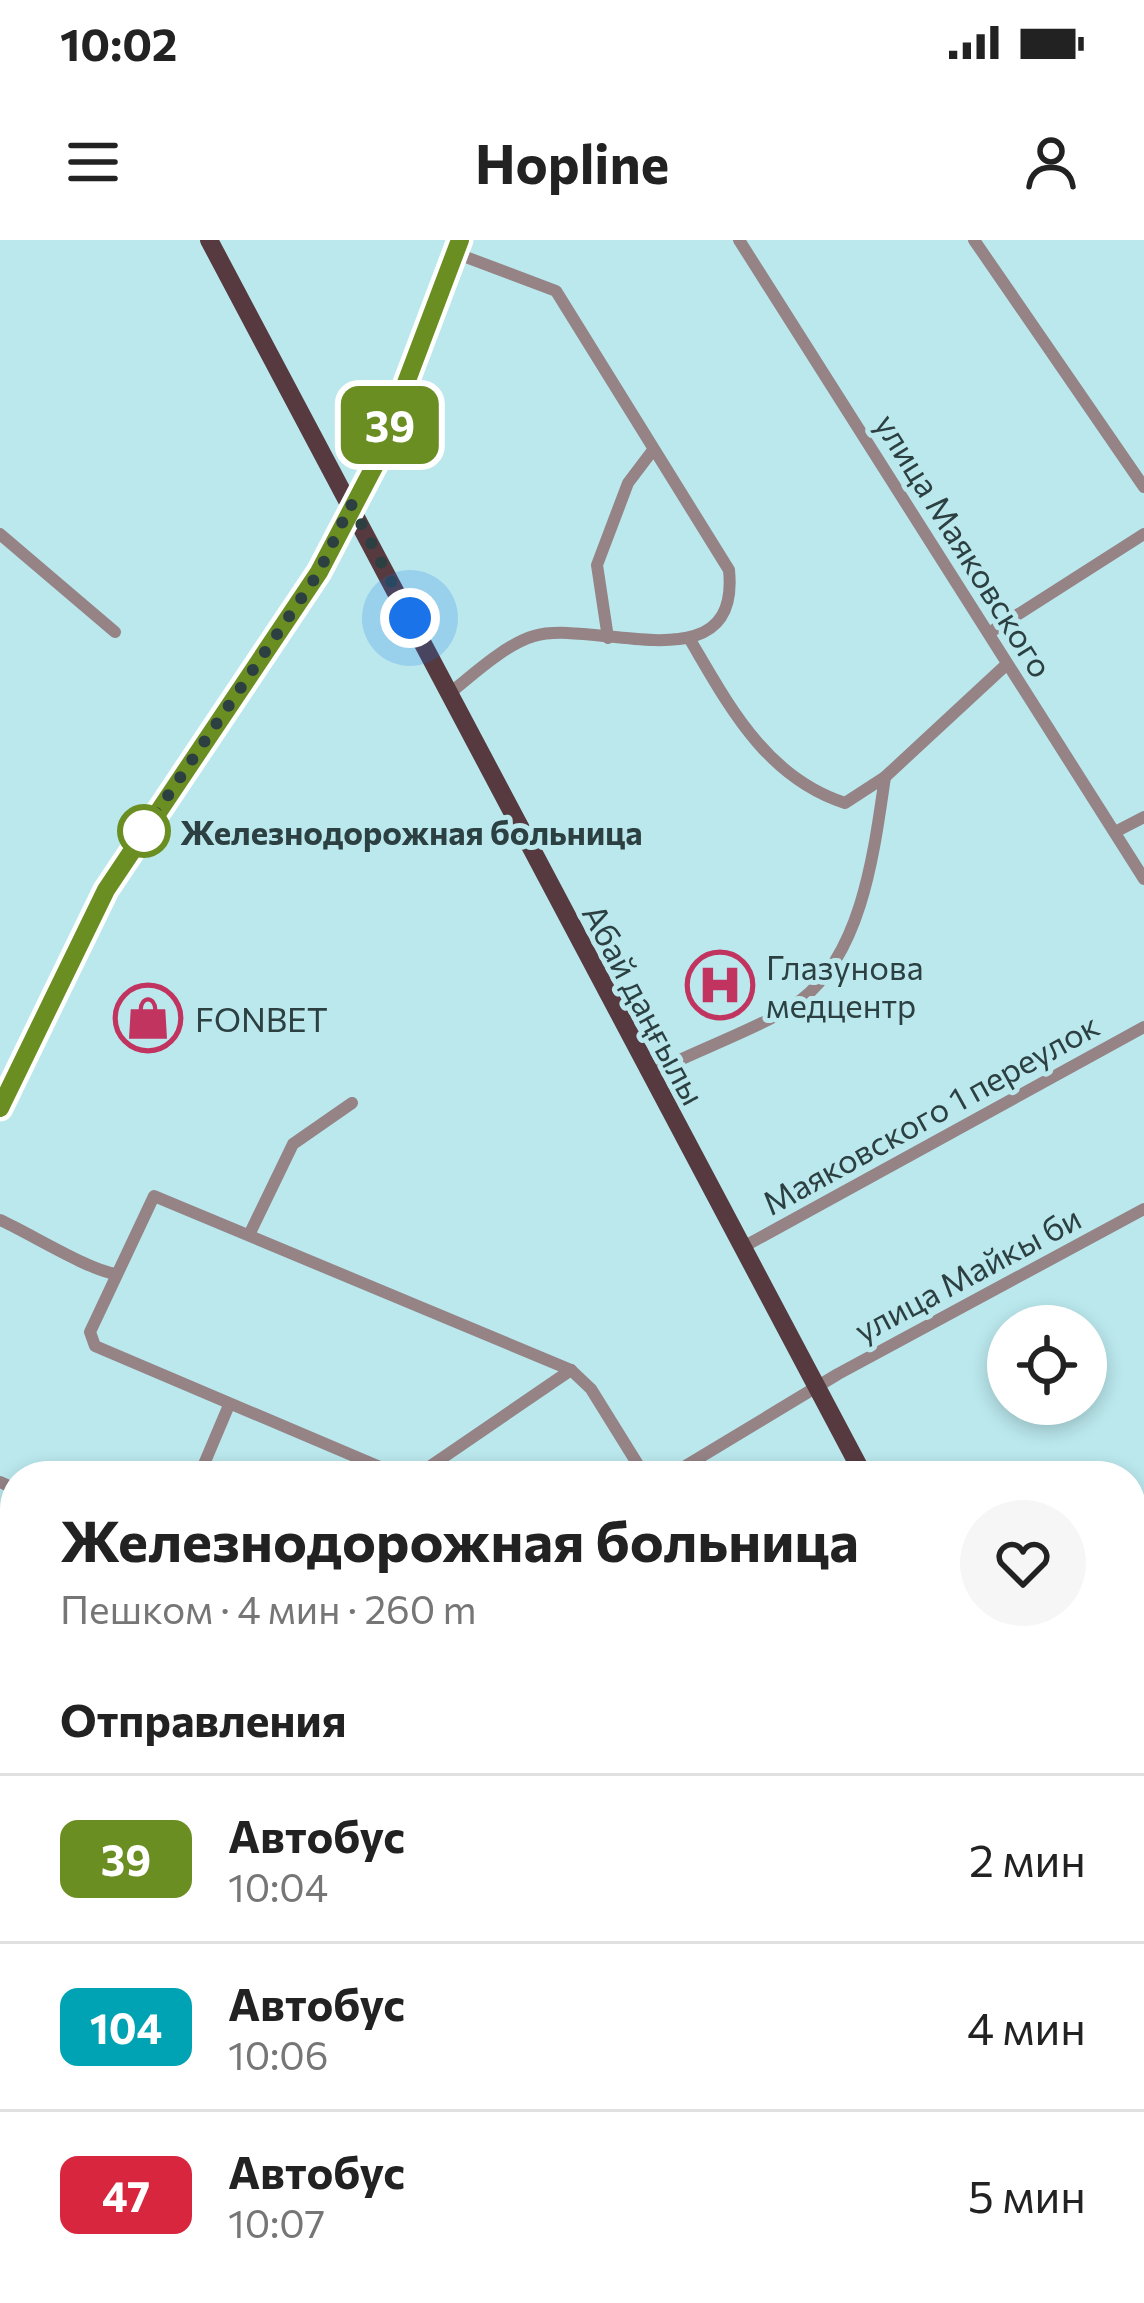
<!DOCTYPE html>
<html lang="ru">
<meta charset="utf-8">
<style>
:root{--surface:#fff;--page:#f6f6f6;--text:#222;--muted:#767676;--line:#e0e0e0}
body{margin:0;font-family:Commissioner,sans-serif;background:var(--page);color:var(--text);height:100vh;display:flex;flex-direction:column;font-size:45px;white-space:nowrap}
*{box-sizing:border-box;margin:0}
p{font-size:39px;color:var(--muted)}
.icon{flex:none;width:66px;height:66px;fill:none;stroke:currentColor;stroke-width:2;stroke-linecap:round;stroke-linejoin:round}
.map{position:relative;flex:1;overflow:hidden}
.side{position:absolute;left:0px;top:1221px;width:1146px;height:843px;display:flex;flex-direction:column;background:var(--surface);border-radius:48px 48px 0 0;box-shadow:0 6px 18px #0003}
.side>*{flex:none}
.badge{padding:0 24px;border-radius:18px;font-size:42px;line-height:78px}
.tools{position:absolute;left:987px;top:1065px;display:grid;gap:24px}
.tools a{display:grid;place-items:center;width:120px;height:120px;border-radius:50%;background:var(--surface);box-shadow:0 6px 18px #0003;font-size:60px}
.you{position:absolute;width:60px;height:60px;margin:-30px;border:9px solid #fff;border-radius:50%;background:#1a73e8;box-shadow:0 0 0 18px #1a73e833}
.map>.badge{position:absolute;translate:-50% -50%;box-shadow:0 0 0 6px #fff}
h2{padding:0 60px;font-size:45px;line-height:108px}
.round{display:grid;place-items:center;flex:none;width:126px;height:126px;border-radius:63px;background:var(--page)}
.overview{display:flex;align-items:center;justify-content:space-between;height:204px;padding:0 60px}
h1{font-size:57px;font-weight:700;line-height:90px}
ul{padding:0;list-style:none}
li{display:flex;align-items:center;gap:36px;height:168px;padding:0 60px;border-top:3px solid var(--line)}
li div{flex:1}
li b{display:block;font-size:45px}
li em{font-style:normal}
li .badge{min-width:132px;font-weight:700;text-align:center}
.status{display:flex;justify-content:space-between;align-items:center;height:84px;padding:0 60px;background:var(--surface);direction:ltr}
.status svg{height:33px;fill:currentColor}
header{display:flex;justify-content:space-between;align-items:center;height:156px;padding:0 60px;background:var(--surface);font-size:54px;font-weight:700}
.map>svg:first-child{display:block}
</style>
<div class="status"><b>10:02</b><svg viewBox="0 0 49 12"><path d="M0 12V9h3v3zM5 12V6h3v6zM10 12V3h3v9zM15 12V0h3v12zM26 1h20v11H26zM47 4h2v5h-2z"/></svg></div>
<header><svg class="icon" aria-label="menu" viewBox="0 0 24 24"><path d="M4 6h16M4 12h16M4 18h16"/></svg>Hopline<svg class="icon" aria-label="person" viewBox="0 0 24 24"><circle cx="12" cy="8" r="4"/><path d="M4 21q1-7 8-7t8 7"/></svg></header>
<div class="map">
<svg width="1144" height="2063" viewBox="0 0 1144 2063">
<rect width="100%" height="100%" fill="#bae8ed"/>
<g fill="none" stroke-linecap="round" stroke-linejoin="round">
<g stroke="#958386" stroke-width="12">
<polyline points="739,0 1144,639"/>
<polyline points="974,0 1144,247"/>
<polyline points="0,294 115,392"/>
<polyline points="989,393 1144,294"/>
<polyline points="608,398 597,325 628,243 653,210"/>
<path d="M449 454C472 435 506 404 534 396 592 378 741 447 729 330L556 51 455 13"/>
<polyline points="885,537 1007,424"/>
<polyline points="1117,591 1144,577"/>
<path d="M649 835C689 813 769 785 801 760 863 711 874 611 885 537L845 563C765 537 728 464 689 398"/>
<path d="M0 980C31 994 88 1030 116 1034"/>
<polyline points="250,993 293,904 352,863"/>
<polyline points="743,1007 1144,787"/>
<polyline points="199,1236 229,1165"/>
<polyline points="401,1236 95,1106 90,1092 154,956 571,1130 591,1149 645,1236"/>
<polyline points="416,1236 571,1130"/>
<polyline points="669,1236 838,1134 1144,969"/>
<polyline points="0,1242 15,1249"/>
<polyline points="0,1350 15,1317"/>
<polyline points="0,1694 15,1684"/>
<polyline points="0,1980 15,1970"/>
<polyline points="1131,2035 1144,2029"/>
<polyline points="679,2049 686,2063"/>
<polyline points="1044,2049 1050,2063"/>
<polyline points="0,2054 15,2044"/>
<polyline points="387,2063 406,2049"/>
<polyline points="656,2063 670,2049"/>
<polyline points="1073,2063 1102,2049"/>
</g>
<g stroke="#70585c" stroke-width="16">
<polyline points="0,869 106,651 319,332 375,225 460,0"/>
<polyline points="1131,1426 1144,1418"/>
<polyline points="1131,1754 1144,1779"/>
</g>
<g stroke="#563a40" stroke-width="18">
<polyline points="209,0 864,1236"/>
<polyline points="1131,1277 1144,1268"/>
</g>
<defs>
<g id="rail">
<polyline points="1131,1340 1144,1332"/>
<polyline points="1131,1373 1144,1364"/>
<polyline points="64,2063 84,2049"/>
<polyline points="101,2063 122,2049"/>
</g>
</defs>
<use href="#rail" stroke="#6e8d91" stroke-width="9"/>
<use href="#rail" stroke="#bae8ed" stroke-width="4.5" stroke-dasharray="14" stroke-linecap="butt"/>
</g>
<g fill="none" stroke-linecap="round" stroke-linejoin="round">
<defs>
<polyline id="line" points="0,868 106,650 319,332 375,225 460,0"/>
</defs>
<use href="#line" stroke="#fff" stroke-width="27"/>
<use href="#line" stroke="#6b8e23" stroke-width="18"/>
<polyline stroke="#2c3f41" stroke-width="12" stroke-dasharray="0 21.6" points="144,591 319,332 351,264 410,378"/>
</g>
<defs>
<symbol id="hospital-ring" viewBox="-11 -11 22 22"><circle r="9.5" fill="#bae8ed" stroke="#c23460" stroke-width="1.5"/><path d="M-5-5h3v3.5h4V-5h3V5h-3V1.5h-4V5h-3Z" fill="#c23460"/></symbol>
<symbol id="shop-ring" viewBox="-11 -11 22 22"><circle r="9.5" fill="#bae8ed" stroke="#c23460" stroke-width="1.5"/><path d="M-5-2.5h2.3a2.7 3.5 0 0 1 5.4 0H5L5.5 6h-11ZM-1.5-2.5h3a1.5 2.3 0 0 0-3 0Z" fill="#c23460"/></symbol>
</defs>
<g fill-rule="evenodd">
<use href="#hospital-ring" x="682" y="707" width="76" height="76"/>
<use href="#shop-ring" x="110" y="740" width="76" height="76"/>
</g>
<circle fill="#fff" stroke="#6b8e23" stroke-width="6" cx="144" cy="591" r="24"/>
<g text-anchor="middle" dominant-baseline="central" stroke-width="10" stroke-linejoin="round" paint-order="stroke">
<g font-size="33" fill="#2c3f41" stroke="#bae8ed">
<text transform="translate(965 305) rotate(58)">улица Маяковского</text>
<text transform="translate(645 764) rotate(62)">Абай даңғылы</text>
<text transform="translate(930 873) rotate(-29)">Маяковского 1 переулок</text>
<text transform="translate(967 1033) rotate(-28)">улица Майкы би</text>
</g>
<g font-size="33" font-weight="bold" fill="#2c3f41" stroke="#bae8ed" text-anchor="start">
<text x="180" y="591">Железнодорожная больница</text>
</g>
<g font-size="33" fill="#2c3f41" stroke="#bae8ed" text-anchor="start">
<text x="766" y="726">Глазунова<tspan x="766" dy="38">медцентр</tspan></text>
<text x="195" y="778">FONBET</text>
</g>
</g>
</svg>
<div class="tools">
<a><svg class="icon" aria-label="locate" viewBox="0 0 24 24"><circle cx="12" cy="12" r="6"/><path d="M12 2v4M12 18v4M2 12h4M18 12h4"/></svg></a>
</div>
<div class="you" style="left:410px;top:378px"></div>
<b class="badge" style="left:390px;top:185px;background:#6b8e23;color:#fff">39</b>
<section class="side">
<div class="overview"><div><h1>Железнодорожная больница</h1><p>Пешком · 4 мин · 260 m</p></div><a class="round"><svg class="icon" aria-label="heart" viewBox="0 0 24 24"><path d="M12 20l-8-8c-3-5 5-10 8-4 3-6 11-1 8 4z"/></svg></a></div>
<h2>Отправления</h2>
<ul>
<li><span class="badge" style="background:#6b8e23;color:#fff">39</span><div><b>Автобус</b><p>10:04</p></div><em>2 мин</em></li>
<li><span class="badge" style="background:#00a3b4;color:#fff">104</span><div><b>Автобус</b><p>10:06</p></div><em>4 мин</em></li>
<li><span class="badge" style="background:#d7263d;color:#fff">47</span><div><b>Автобус</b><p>10:07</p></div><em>5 мин</em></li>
</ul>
</section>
</div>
